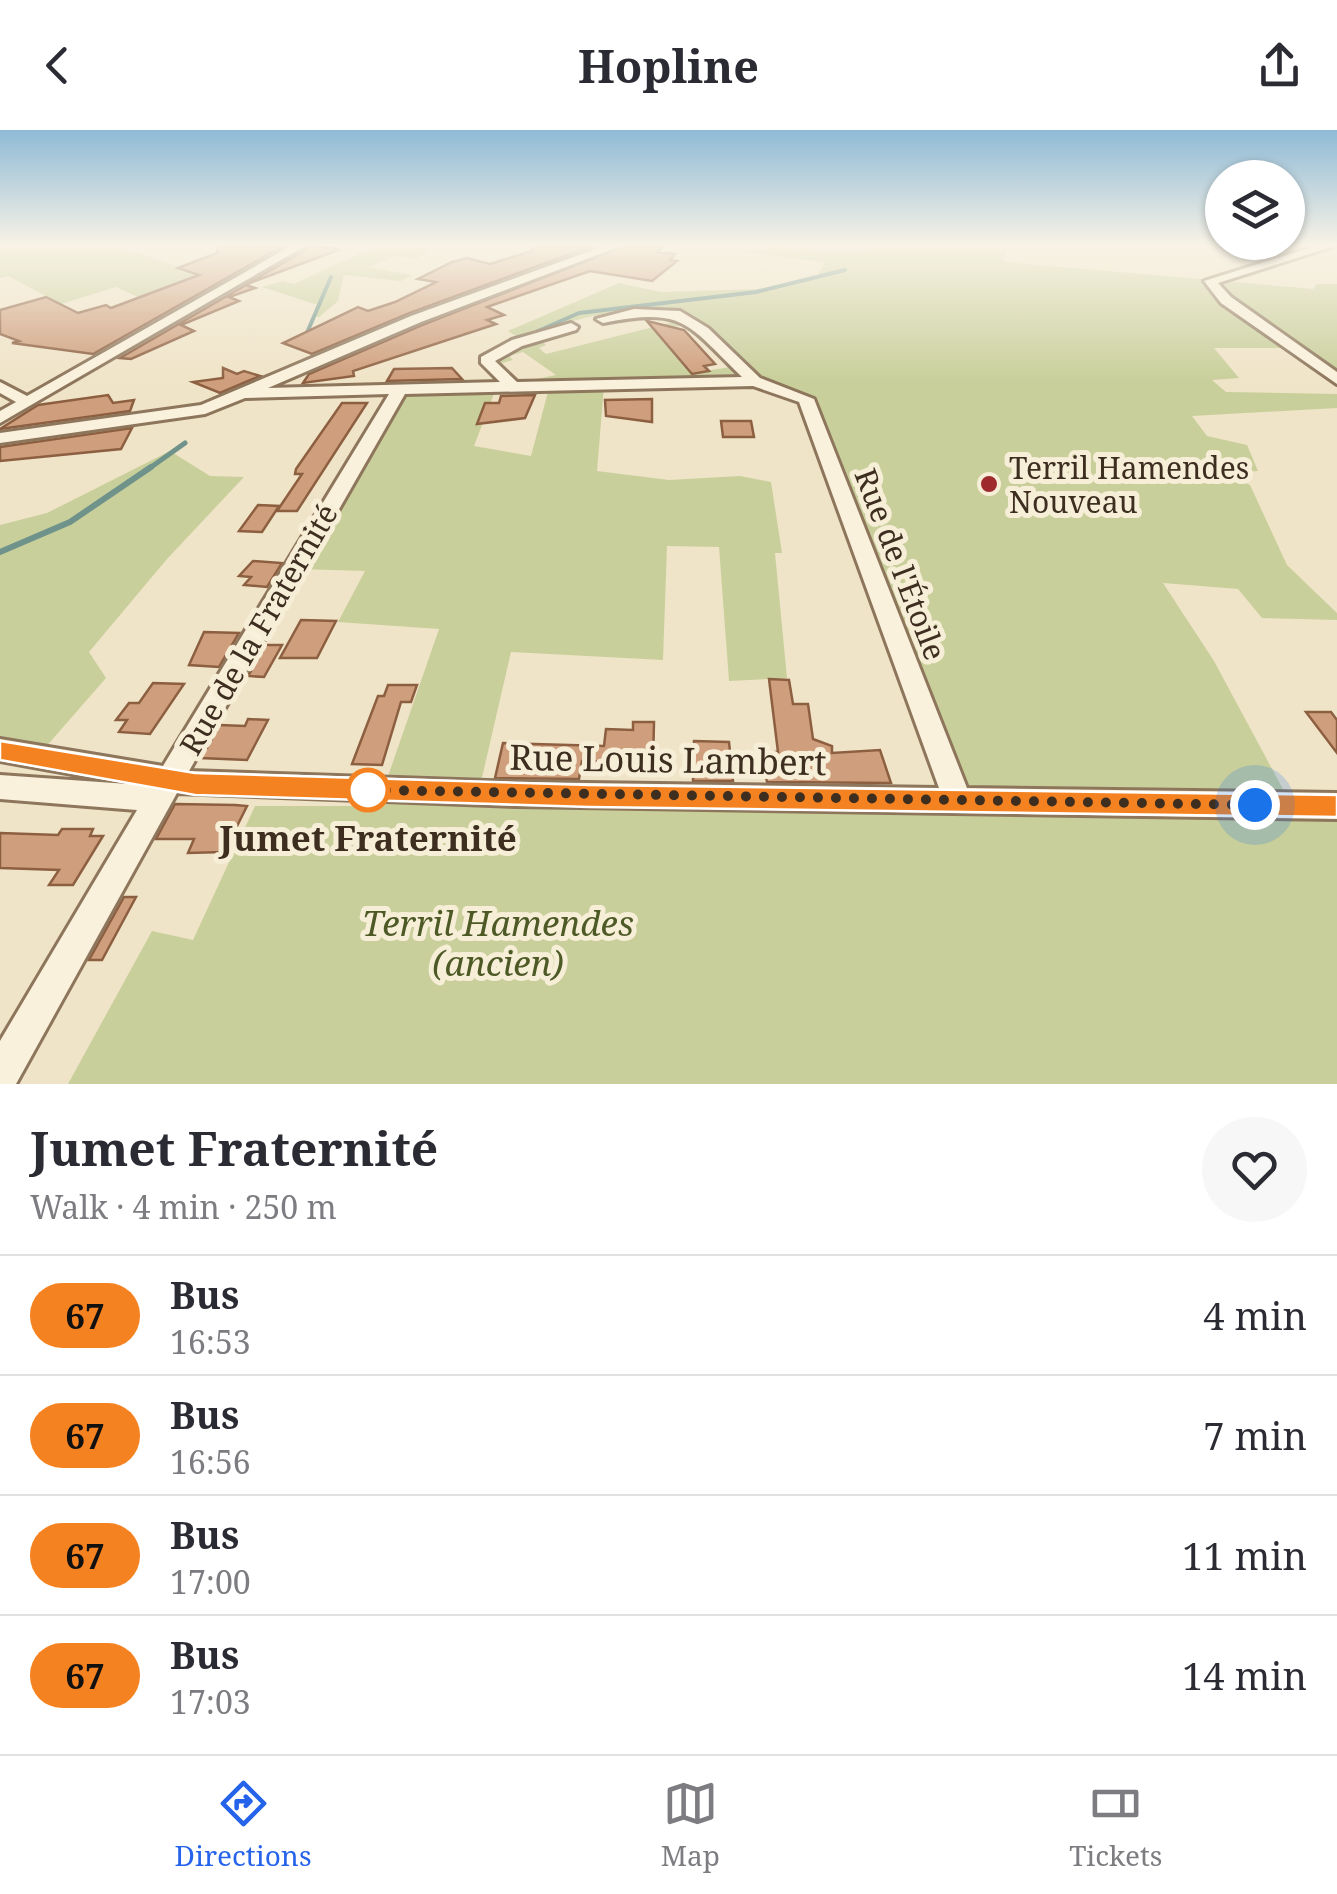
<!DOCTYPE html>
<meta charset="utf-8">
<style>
:root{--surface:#fff;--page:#f7f7f7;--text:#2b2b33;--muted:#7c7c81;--line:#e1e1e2;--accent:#2563eb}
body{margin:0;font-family:"Noto Serif",serif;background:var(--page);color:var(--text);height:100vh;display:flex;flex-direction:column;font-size:38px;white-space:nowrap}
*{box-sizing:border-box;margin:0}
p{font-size:32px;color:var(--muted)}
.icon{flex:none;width:55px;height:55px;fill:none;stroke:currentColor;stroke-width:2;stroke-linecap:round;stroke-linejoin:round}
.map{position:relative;height:954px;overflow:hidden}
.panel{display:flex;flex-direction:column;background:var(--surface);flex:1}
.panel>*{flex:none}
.badge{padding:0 20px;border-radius:32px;font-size:35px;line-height:65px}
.tools{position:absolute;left:1205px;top:30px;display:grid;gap:20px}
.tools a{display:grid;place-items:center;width:100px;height:100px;border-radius:50%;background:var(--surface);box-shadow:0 2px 8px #0004;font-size:50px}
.you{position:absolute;width:50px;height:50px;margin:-25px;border:8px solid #fff;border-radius:50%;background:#1a73e8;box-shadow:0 0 0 15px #1a73e833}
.map>.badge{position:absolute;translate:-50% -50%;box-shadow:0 0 0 5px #fff}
.round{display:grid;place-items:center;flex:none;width:105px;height:105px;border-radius:52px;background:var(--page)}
.overview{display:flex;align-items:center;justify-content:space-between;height:170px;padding:0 30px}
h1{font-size:48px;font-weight:700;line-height:75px}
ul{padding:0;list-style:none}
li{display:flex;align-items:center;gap:30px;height:120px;padding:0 30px;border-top:2px solid var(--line)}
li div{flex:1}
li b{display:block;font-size:38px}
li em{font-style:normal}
li .badge{min-width:110px;font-weight:700;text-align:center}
header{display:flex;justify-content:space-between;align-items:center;height:130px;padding:0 30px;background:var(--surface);font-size:45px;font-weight:700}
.tab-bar{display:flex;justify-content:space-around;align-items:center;height:140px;border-top:2px solid var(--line);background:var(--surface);font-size:28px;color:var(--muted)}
.tab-bar a{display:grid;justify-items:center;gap:5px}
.tab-bar .active{color:var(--accent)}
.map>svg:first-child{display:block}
</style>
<header><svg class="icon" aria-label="back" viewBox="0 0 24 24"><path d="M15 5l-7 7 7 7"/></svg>Hopline<svg class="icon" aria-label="share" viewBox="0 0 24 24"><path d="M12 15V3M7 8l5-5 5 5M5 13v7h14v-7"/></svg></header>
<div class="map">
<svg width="1337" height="954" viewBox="0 0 1337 954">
<rect width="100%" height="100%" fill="#f0e4c8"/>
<g fill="#c9cf9b">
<polygon points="0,116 118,116 199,144 138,167 116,157 61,174 8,146 0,148"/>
<polygon points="375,116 436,116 417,129 397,126 368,137 412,145 401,151 344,145 338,171 319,187 314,186 318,175 262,157 283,151 294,154"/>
<path d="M692 116 866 120 870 116H1006L1004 132 1314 159 1316 154H1337V249L1289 218H1214L1239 248 1212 250 1226 262 1337 264V278L1192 286 1207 306 1247 315 1258 341 1229 343 1250 355 1287 435 1337 483V490L1262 488 1238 459 1163 453 1214 531 1292 676 1337 684V954H68L152 801 193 810 255 676H369L385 669 988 678 956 649 803 273 774 256H604L597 341 669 350 740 346 771 352 782 423H775L787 548 729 551 719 417 667 416 663 530 511 522 481 652 387 649 439 499 338 492 365 441 298 439 402 263 495 261 474 316 531 326 549 258 518 253 556 245 523 222 509 226 513 230 492 236 490 230 539 208 546 215 539 218 546 224 677 191 680 196 657 200 692 243 737 236C718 219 699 195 677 182 656 170 591 186 569 192L571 197 519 208 508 201 619 153 661 162 758 159 815 149 825 132Z"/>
<polygon points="170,321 210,346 244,347 167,429 89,522 106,548 37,627 0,622 0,395 47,383"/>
</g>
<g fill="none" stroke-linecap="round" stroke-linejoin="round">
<g stroke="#6f938a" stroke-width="4">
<polyline points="536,202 579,183 756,162 845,140"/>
<polyline points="306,205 331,147"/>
</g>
<polyline stroke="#6f938a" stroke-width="5" points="147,340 185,313"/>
<polyline stroke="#6f938a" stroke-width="6" points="0,422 70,392 151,337"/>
</g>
<g fill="#cf9f7d" stroke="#8d5f41" stroke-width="2.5">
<polygon points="218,116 283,116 93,224 12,213 19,211 0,204 0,180 46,167 78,183 106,175 111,178 199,145 178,138 217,123"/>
<polygon points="309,116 341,119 247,154 307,119"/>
<polygon points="533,116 592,116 410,183 312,224 283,213 358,177 368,181 395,172 436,152 418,149 452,132 467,128 490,134 532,121"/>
<polygon points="624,116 663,116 657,122 675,124 670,130 677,131 652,151 590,141 487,177 504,185 487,190 496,194 353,241 354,246 303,253 309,244 422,195"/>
<polygon points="246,155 255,158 229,167 239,171 181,195 194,201 131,229 120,228"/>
<polygon points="647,191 684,200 715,234 704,236 709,241 692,244"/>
<polygon points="223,238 237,244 244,241 260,246 220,263 193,252 223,248"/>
<polygon points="452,238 462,249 387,251 394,239"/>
<polygon points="108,265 113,273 134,270 130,281 0,299 38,275"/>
<polygon points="535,265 525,288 477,294 485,273 499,273 501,266"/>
<polygon points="652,269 652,292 606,286 605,270"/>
<polygon points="342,273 367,273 297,381 277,381 302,344 295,344 296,339"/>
<polygon points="721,291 751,291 754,307 723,307"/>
<polygon points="132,298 121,319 0,331 0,317"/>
<polygon points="258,375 279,376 262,402 239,401"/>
<polygon points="253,431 282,433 267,457 244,455 251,447 239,446"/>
<polygon points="301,490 336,491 317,528 280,528"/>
<polygon points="204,502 239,503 219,537 189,535"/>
<polygon points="266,515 282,515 264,547 248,546"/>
<polygon points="769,549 789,550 793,574 808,574 813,609 832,616 832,623 880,620 891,653 767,652 762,622 778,622"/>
<polygon points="153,553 184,554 150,604 119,602 127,590 116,590 129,573 139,573"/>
<polygon points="388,555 417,555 411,572 401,572 382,635 352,634 378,566 384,566"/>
<polygon points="1306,582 1331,582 1337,590 1337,623"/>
<polygon points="248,589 268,590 247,630 201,628 220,595 245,596"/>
<polygon points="633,592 654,592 653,632 582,631 579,649 495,648 503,613 604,616 606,599 633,600"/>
<polygon points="694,611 729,612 733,651 693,651"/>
<polygon points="175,674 235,675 247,676 224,722 188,723 194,709 156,709"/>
<polygon points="62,699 93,699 90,706 103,706 73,755 49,755 59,740 0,738 0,703 58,705"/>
<polygon points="124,767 136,767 102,830 89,830"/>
</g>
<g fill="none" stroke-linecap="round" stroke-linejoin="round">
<defs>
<g id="minor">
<polygon points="291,116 305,116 0,293 0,281 16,272 0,263 0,252 27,266"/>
<path d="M604 116H621L421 192 268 258 500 252 481 233V227L512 210 571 193 578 197 576 200 522 216 495 231 517 252 742 247C686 193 685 177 603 193L596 189 634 179 680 181 708 198 760 248 814 269 967 658 1337 663V689L517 676 177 663 16 954H0V911L137 680 0 669V645L128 654 0 631V609L163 636 389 264 245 268 205 284 0 313V303L201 275 411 186ZM753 256 799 272 939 658 517 652 189 641 405 264Z"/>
<polygon points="1316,116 1334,116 1218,153 1231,167 1337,242 1337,254 1221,173 1204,151"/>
</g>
</defs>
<use href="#minor" stroke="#8d765c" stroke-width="6"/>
<use href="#minor" fill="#faf1dc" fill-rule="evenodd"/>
</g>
<linearGradient id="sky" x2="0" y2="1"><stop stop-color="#8fbad6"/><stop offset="0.46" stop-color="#f8f3e6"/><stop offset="1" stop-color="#f8f3e6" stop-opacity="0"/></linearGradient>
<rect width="1337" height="250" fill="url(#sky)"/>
<polygon fill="#f58220" stroke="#fff" stroke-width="2.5" points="0,611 195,643 589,655 1337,665 1337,687 589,677 195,665 0,630"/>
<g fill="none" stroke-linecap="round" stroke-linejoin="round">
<polyline stroke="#3d2e20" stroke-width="10" stroke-dasharray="0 18" points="368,660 1255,675"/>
</g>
<circle fill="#9e2a2b" stroke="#f7eed8" stroke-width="4" cx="989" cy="354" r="10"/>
<circle fill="#fff" stroke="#f58220" stroke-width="5" cx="368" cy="660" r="20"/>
<g text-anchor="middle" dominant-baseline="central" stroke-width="10" stroke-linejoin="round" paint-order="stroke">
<g font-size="30" fill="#3d2e20" stroke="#f7eed8" text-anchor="start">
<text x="1009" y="337">Terril Hamendes<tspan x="1009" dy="34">Nouveau</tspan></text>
</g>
<g font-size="30" fill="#3d2e20" stroke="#f7eed8">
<text transform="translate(901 434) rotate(69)">Rue de l'Étoile</text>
<text transform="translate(258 499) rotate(-60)">Rue de la Fraternité</text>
</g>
<g font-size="35" fill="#3d2e20" stroke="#f7eed8">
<text transform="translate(668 629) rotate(1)">Rue Louis Lambert</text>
</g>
<g font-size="35" font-weight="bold" fill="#3d2e20" stroke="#f7eed8">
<text x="368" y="707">Jumet Fraternité</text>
</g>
<g font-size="35" font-style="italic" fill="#4d5a26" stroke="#f7eed8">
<text x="498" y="792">Terril Hamendes<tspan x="498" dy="40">(ancien)</tspan></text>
</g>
</g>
</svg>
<div class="tools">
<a><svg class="icon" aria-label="layers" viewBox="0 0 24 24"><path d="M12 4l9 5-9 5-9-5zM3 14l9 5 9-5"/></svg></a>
</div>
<div class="you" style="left:1255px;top:675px"></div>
</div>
<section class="panel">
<div class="overview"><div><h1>Jumet Fraternité</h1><p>Walk · 4 min · 250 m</p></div><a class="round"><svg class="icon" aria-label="heart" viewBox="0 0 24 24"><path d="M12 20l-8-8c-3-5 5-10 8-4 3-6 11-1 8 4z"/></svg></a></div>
<ul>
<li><span class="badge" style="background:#f58220;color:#111">67</span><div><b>Bus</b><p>16:53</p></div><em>4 min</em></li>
<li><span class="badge" style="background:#f58220;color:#111">67</span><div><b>Bus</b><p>16:56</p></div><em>7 min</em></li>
<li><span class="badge" style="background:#f58220;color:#111">67</span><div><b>Bus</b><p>17:00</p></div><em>11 min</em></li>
<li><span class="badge" style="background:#f58220;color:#111">67</span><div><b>Bus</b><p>17:03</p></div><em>14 min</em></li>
</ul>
</section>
<nav class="tab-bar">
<a class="active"><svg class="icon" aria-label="directions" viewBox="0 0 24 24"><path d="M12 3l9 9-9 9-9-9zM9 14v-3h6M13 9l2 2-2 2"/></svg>Directions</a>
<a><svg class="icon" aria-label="map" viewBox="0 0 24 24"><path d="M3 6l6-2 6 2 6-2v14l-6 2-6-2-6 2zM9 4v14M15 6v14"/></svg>Map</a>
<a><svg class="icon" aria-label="tickets" viewBox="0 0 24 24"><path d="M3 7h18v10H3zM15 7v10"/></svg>Tickets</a>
</nav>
